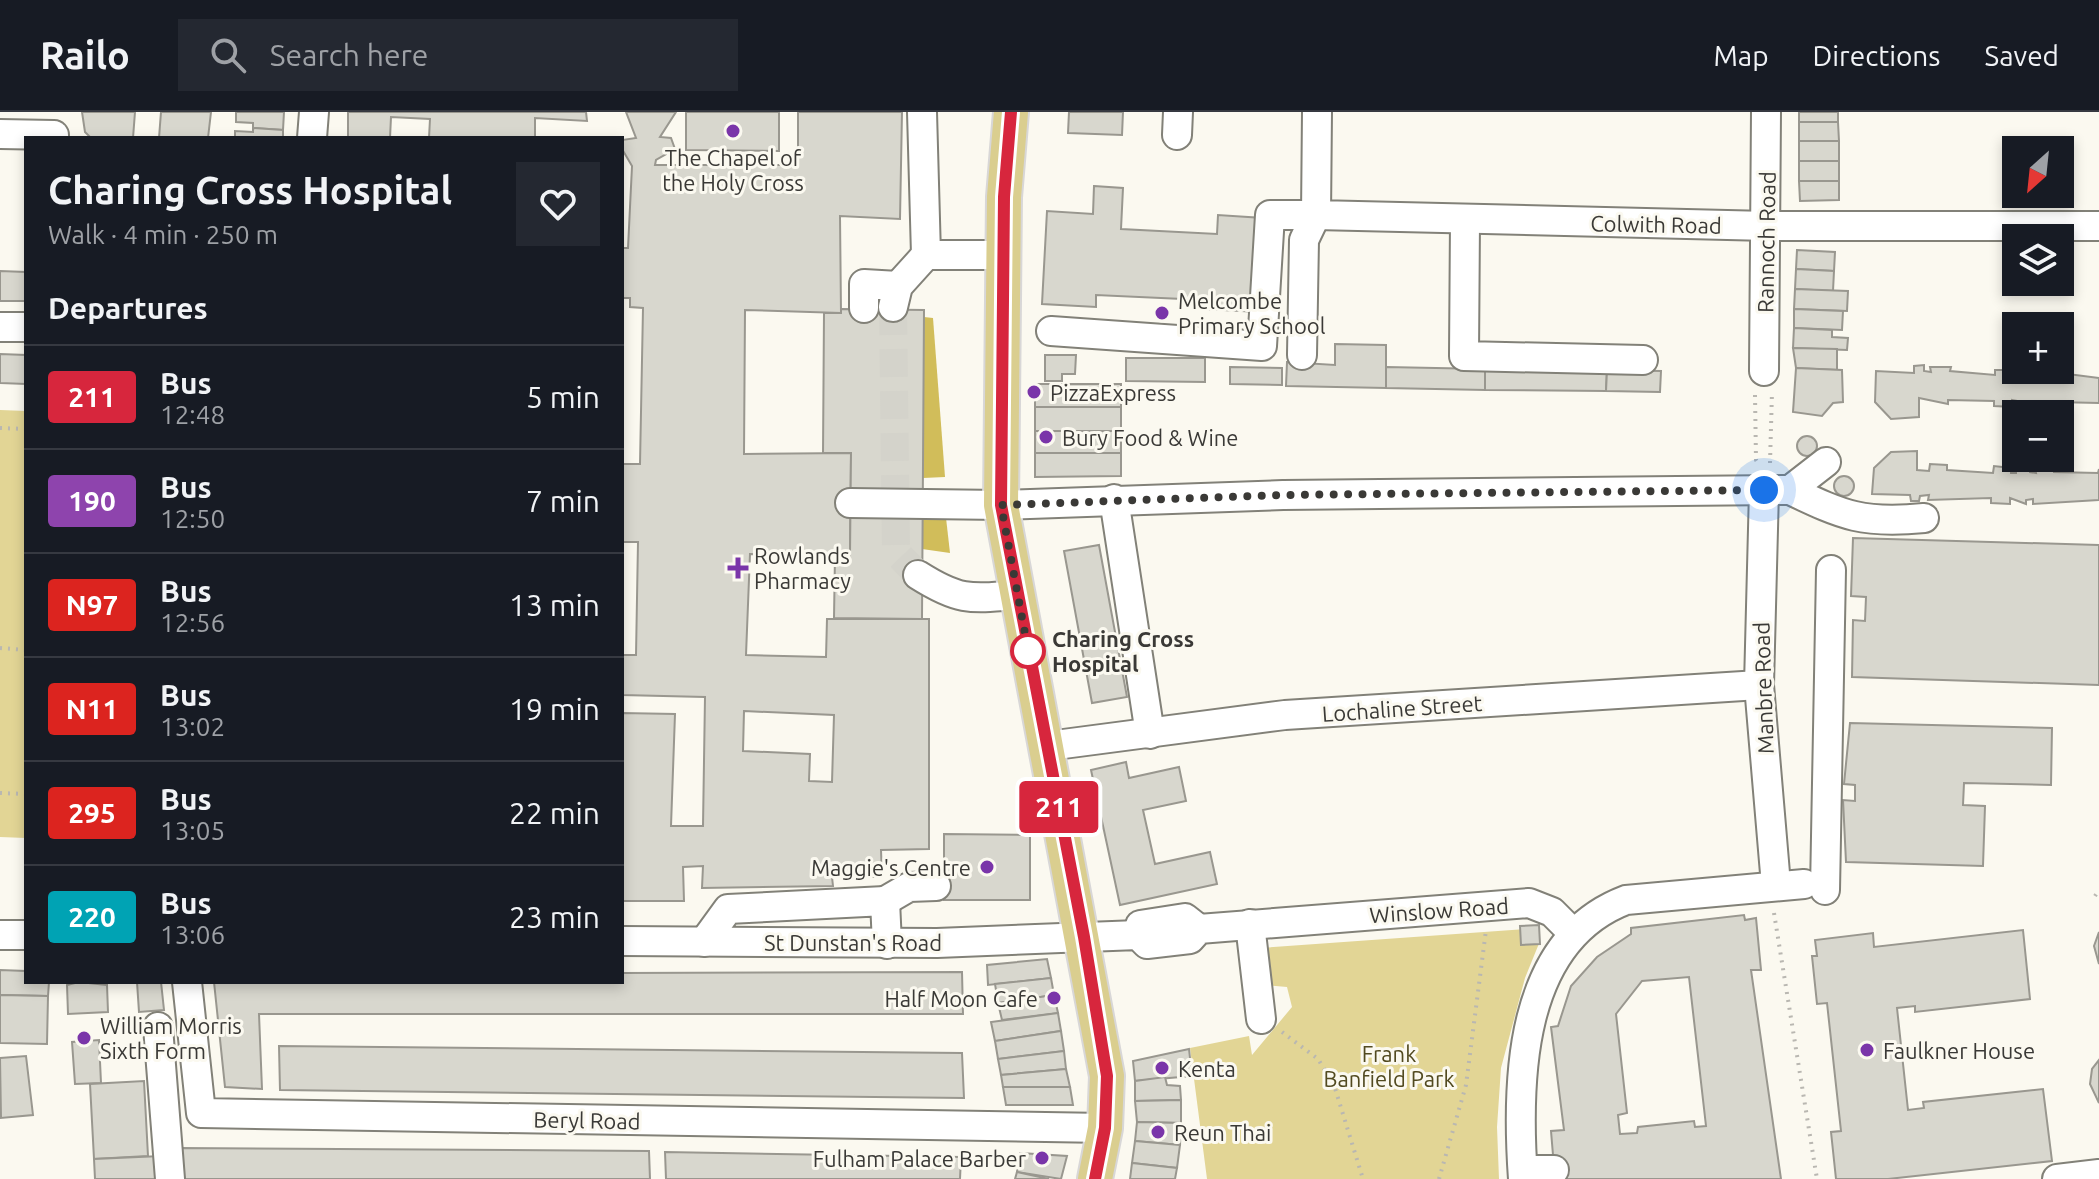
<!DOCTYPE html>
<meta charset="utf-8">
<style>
:root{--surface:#171b24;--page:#242831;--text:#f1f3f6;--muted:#9ea1a6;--line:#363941}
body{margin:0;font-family:Ubuntu,sans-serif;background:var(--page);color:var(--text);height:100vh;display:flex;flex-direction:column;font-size:30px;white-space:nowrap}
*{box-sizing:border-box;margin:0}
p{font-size:26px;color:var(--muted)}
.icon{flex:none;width:44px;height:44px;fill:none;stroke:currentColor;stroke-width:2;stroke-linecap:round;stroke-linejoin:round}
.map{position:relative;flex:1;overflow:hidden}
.sheet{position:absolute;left:24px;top:24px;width:600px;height:848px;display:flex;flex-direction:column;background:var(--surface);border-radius:0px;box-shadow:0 4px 12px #0003}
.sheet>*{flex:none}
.badge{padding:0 16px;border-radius:6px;font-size:28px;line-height:52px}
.needle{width:52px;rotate:207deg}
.buttons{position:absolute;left:2002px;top:24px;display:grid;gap:16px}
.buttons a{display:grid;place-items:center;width:72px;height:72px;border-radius:0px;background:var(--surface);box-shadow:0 4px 12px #0003;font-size:40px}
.you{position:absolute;width:40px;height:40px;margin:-20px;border:6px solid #fff;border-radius:50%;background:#1a73e8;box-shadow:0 0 0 12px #1a73e833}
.map>.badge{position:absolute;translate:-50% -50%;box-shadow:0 0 0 4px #fff}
h2{padding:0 24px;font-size:30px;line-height:72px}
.round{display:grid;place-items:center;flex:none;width:84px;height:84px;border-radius:0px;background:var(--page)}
.overview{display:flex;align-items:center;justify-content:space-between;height:136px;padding:0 24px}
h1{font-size:38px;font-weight:700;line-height:60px}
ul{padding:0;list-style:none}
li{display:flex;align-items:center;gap:24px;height:104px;padding:0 24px;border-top:2px solid var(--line)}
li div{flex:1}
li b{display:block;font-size:30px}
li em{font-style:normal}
li .badge{min-width:88px;font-weight:700;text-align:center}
header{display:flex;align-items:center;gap:48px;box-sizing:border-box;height:112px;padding:0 40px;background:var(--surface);border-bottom:2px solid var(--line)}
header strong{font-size:38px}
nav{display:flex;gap:44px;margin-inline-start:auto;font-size:28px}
.search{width:560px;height:72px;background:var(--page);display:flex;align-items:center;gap:20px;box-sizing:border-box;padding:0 28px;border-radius:0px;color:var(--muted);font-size:30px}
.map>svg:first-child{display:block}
</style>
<header>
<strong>Railo</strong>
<div class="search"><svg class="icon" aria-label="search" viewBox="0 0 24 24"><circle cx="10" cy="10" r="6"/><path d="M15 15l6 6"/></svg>Search here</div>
<nav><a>Map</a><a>Directions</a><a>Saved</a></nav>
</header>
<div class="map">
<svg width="2099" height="1067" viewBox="0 0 2099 1067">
<rect width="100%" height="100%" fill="#fbf9f0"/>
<g fill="#e2d595">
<polygon points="0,298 26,299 26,726 0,725"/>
<polygon points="1539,816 1540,829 1525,866 1501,956 1497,1015 1499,1067 1207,1067 1190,936 1249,924 1252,943 1292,895 1287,875 1263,873 1260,836"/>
</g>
<g fill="#d1bd5a">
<polygon points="924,205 933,206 945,365 923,366"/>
<polygon points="923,395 945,397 950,441 922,437"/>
</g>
<g fill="#d8d7ce" stroke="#99978f" stroke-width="2" fill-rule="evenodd">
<polygon points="82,0 135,0 133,26 91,26 85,20"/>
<polygon points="161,0 211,0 208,26 159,26"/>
<polygon points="236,0 284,0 283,18 253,16 253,11 236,10"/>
<polygon points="348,0 586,0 587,9 535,6 535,26 429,26 430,7 391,5 390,26 348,26"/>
<path d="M626 0H676L660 25 671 26 675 37 656 48 655 53H798V0H902L900 107 840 104 841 201 745 198 744 342 851 341 850 443 750 442 746 543 826 545 827 507H929V737L881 738 882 765H832L833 774 702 776 703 754 683 755 684 789H622V601L675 602 671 714H703L705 585 622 583V543H636L638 430H622V352H640L643 196 630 195V186H622V136H628L632 54 622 37V28L636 26ZM744 599 834 603 832 670 809 669 810 642 743 639Z"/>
<polygon points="686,0 779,0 779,39 686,38"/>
<polygon points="1069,0 1123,0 1122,23 1068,21"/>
<rect x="1799" y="0" width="39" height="10"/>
<polygon points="1799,10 1838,10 1839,29 1799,29"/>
<polygon points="253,16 283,18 283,26 235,26 235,19 253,20"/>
<rect x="1799" y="29" width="40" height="20"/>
<rect x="1799" y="49" width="40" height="20"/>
<polygon points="1799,69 1839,69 1839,88 1800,89"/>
<polygon points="1094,74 1123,76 1121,117 1217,122 1218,103 1263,106 1259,200 1204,197 1204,188 1096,183 1096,195 1042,192 1047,99 1093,102"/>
<polygon points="1797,138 1835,140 1834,159 1796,157"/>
<polygon points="1796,157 1834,159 1833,179 1795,177"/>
<polygon points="0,159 26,160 26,189 0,189"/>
<polygon points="1795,177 1848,179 1847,199 1794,197"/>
<polygon points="841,197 924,198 922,507 834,506 835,443 850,443 851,341 823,341 824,201 841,201"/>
<polygon points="1794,197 1843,199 1842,218 1794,216"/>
<polygon points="1794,216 1832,218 1832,225 1848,226 1847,238 1793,236"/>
<polygon points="1335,232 1386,233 1386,276 1286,274 1287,250 1335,253"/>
<polygon points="1793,236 1837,237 1837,258 1796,256"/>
<polygon points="0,242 26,243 26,272 0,271"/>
<polygon points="1045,243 1076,243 1075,262 1062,262 1062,269 1045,269"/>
<polygon points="1126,246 1205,246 1205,270 1126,269"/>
<polygon points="1924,253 1924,259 1931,260 1930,255 1951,255 1950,259 1995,263 1995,258 2013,258 2014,262 2019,262 2019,258 2031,258 2031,263 2036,263 2037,258 2099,266 2099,291 2055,290 2055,296 2035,295 2035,289 2031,289 2031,295 2022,299 2017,289 2012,288 2012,295 1994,294 1994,289 1948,288 1948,292 1919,286 1919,305 1891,307 1875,290 1876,259 1914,261 1914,254"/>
<polygon points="1230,255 1282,256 1282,273 1230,272"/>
<polygon points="1386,255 1485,257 1485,278 1386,276"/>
<polygon points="1796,256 1842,258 1843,290 1833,291 1822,304 1793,300"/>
<polygon points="1485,257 1607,258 1606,279 1485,278"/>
<polygon points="1607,258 1661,259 1660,280 1606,279"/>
<rect x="1035" y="272" width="86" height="23"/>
<rect x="1035" y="295" width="86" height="24"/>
<rect x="1035" y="319" width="86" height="22"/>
<circle cx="1807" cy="334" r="10"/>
<polygon points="1917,339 1917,358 1929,359 1930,352 1947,353 1947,358 1993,361 1994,354 2011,356 2011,361 2016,361 2016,355 2023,350 2028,352 2030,360 2036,361 2035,356 2054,356 2054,360 2098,361 2099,357 2099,388 2033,392 2033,387 2026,388 2026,392 2010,386 2010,392 1991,391 1991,386 1928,388 1929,383 1920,384 1919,389 1911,389 1910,383 1872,382 1874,356 1891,340"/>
<polygon points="1035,341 1121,341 1121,364 1035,365"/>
<circle cx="1844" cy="374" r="10"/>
<polygon points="1853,426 2099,433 2099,573 1852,565 1853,508 1865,509 1866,485 1851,484"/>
<polygon points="1099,433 1127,585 1092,591 1064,439"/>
<polygon points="1850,611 2052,616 2051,673 1964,671 1963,693 1985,694 1983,754 1846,750 1843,688 1855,689 1855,673 1844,672"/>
<polygon points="1126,650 1129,666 1179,655 1186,689 1143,698 1155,752 1210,740 1217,772 1120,793 1091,658"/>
<polygon points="944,722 1030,723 1030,788 944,788"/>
<path d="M1744 803 1745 808 1756 806 1761 858H1751L1781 1067H1555L1551 1019 1564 1018 1551 915 1558 914 1571 874 1597 845 1631 822V816ZM1689 865 1706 1014 1695 1015 1694 1009 1638 1015 1637 1021 1620 1022 1618 1003 1627 1001 1616 902 1642 869Z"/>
<polygon points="1539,813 1540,832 1521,833 1520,814"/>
<polygon points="2023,818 2030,887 1915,900 1915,894 1897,896 1908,998 1924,996 1923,990 2043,977 2052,1049 1888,1067 1836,1067 1831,1020 1841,1019 1827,891 1817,892 1812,844 1817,844 1815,828 1873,821 1874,835"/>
<polygon points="2099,820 2099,852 2094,834"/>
<polygon points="1047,847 1051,866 988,873 987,853"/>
<polygon points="0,858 26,859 26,870 49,870 48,884 0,883"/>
<polygon points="962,860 963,902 259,902 262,977 225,975 214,870 622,870 622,861"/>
<polygon points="1051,866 1054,883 998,891 995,872"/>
<polygon points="79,870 107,873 108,900 68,902 67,873"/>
<polygon points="137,870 161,870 164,898 139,900"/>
<polygon points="0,883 48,884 47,932 0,931"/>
<polygon points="1054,883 1058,901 1002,908 998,891"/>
<polygon points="1058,901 1061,919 995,929 991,910"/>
<polygon points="1061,919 1064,939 998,947 995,929"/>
<polygon points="99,928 101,971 75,972 72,930"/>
<polygon points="279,934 962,941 964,986 280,978"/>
<polygon points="1189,937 1192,964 1135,969 1133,949"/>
<polygon points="1064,939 1066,957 1001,963 998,947"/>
<polygon points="26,944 33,1003 1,1006 0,946"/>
<polygon points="2099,948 2099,991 2090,972 2092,957"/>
<polygon points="1066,957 1070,975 1003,975 1001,963"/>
<polygon points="1165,965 1167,973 1180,974 1181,988 1135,989 1135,969"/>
<polygon points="144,969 148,1044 94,1047 90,972"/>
<polygon points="1003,975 1070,975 1073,993 1006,993"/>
<polygon points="1181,988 1181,1011 1137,1010 1135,989"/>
<polygon points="1137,1010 1181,1011 1180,1033 1135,1029"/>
<polygon points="1135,1029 1180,1033 1177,1056 1132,1051"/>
<polygon points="180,1036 649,1039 650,1067 181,1067"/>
<polygon points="665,1040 961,1045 960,1067 666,1067"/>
<polygon points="1020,1041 1067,1044 1061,1067 1017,1060"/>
<polygon points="161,1044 162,1067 95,1067 94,1047"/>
<polygon points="1132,1051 1177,1056 1175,1067 1130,1067"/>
<polygon points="1017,1060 1049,1067 1015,1067"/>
</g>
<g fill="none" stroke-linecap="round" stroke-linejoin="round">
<polyline stroke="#d4d3cb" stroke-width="28" stroke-dasharray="28 14" stroke-linecap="butt" points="893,195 896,440 918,463"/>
<defs>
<g id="minor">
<polyline points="922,0 926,143"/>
<polyline points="1317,0 1316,103 1768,114 2099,114"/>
<polyline points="0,22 54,23"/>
<polyline points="1177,23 1178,0"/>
<polyline points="312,26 314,0"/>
<polyline points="1465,109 1464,244 1643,248"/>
<polyline points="893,195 898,174 926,143 1003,143"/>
<polyline points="864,196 864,172 898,174"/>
<polyline points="0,215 26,215"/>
<polyline points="1051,219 1262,234 1270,103 1316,103 1304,128 1302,243"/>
<polyline points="1764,259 1766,0"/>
<polyline points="1764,378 1759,573 1776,773"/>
<path d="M1790 378C1844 404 1864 412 1924 406"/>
<polyline points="1114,387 1150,622"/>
<polyline points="850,391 1001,393 1283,383 1790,378 1826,350"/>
<path d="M918 463C959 489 970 487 1017 483"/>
<polyline points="1048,634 1285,603 1759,573"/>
<polyline points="1825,778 1831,458"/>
<polyline points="885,789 909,775 936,774"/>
<polyline points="1250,812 1261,907"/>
<polyline points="0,823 26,823"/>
<polyline points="1138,823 1140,813 1185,806 1199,817"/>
<polyline points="622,829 937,831 1138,823 1147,832 1190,827 1199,817 1529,791 1552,800 1572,820"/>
<polyline points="704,830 728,797 885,789 887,832"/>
<polyline points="187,870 201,1001 1105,1016"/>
<polyline points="158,915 170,1067"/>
<polyline points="1523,1058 1554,1058"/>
<path d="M1523 1067C1516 969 1518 829 1626 788L1804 772"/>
<polyline points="2057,1067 2099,1062"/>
</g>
<polyline id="major" points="1011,0 1004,85 1001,393 1107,964 1105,1016 1095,1067"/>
</defs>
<use href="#minor" stroke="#828178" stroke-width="32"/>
<use href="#major" stroke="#d8d7d7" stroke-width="38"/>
<g stroke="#b9b7b1" stroke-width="4" stroke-dasharray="2 6" stroke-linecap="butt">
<polyline points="1755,283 1756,348 1759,353"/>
<polyline points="0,316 26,317"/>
<polyline points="1770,351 1772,280"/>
<polyline points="0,536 26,538"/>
<polyline points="0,681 26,682"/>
<polyline points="2095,784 2099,778"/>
<polyline points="1774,801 1817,1067"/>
<polyline points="1282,920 1318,947 1334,973 1363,1067"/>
<polyline points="1439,1067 1466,973 1486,818"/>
</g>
<use href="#minor" stroke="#fff" stroke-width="28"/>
<use href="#major" stroke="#dace8f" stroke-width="34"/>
</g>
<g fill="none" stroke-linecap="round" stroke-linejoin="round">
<defs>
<polyline id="line" points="1011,0 1004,85 1001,393 1084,825 1107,964 1105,1016 1095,1067"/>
</defs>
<use href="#line" stroke="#fff" stroke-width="18"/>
<use href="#line" stroke="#d7263d" stroke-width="12"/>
<polyline stroke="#3a3936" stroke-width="8" stroke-dasharray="0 14.4" points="1028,539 1029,543 1001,393 1283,383 1764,378"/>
</g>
<g fill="#7a35a9" stroke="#fbf9f0" stroke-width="3">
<circle cx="733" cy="19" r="8"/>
<circle cx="1162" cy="201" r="8"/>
<circle cx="1034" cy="280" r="8"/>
<circle cx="1046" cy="325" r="8"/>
<path d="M734 444h8v8h8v8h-8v8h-8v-8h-8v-8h8z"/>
<circle cx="987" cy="755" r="8"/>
<circle cx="1054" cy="886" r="8"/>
<circle cx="84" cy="926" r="8"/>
<circle cx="1867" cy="938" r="8"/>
<circle cx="1162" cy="956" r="8"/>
<circle cx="1158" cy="1020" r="8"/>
<circle cx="1042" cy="1046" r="8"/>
</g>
<circle fill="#fff" stroke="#d7263d" stroke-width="4" cx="1028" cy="539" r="16"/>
<g text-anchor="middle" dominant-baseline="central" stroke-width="6" stroke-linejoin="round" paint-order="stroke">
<g font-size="22" fill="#3a3936" stroke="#fbf9f0" text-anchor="start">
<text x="733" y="45" text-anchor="middle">The Chapel of<tspan x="733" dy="25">the Holy Cross</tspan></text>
<text x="1178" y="188">Melcombe<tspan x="1178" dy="25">Primary School</tspan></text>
<text x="1050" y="280">PizzaExpress</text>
<text x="1062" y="325">Bury Food &amp; Wine</text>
<text x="754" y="443">Rowlands<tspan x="754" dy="25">Pharmacy</tspan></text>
<text x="971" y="755" text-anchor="end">Maggie's Centre</text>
<text x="1038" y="886" text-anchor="end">Half Moon Cafe</text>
<text x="100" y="913">William Morris<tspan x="100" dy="25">Sixth Form</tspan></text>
<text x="1883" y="938">Faulkner House</text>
<text x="1178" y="956">Kenta</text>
<text x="1174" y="1020">Reun Thai</text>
<text x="1026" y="1046" text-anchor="end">Fulham Palace Barber</text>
</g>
<g font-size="22" fill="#3a3936" stroke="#fbf9f0">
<text transform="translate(1656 112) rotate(1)">Colwith Road</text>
<text transform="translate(1766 130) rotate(-89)">Rannoch Road</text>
<text transform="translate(1763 576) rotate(-92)">Manbre Road</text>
<text transform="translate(1402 596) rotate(-4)">Lochaline Street</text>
<text transform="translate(1439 798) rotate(-4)">Winslow Road</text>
<text x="853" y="830">St Dunstan's Road</text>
<text transform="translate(587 1008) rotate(1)">Beryl Road</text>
</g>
<g font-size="22" font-weight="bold" fill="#3a3936" stroke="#fbf9f0" text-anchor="start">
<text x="1052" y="526">Charing Cross<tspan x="1052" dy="25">Hospital</tspan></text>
</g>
<g font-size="22" fill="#524a20" stroke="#fbf9f0">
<text x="1389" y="941">Frank<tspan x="1389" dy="25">Banfield Park</tspan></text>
</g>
</g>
</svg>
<div class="buttons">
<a><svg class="needle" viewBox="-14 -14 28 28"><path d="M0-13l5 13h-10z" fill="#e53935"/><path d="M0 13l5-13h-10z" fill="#9ea1a6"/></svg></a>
<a><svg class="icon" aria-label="layers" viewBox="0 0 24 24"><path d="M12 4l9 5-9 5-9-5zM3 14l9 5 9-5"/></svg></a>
<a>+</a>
<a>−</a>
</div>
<div class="you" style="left:1764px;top:378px"></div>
<b class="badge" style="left:1059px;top:695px;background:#d7263d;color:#fff">211</b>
<section class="sheet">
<div class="overview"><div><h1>Charing Cross Hospital</h1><p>Walk · 4 min · 250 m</p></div><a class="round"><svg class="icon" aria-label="heart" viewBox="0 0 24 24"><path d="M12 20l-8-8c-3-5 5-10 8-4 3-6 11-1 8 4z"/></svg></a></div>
<h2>Departures</h2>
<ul>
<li><span class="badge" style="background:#d7263d;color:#fff">211</span><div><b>Bus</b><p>12:48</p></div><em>5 min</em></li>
<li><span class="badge" style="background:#8e44ad;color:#fff">190</span><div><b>Bus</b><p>12:50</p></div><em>7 min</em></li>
<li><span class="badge" style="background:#dc241f;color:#fff">N97</span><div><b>Bus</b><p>12:56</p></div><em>13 min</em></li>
<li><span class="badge" style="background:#dc241f;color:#fff">N11</span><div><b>Bus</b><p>13:02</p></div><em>19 min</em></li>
<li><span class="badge" style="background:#dc241f;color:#fff">295</span><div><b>Bus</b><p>13:05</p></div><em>22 min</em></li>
<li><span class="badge" style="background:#00a3b4;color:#fff">220</span><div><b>Bus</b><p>13:06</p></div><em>23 min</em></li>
</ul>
</section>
</div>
